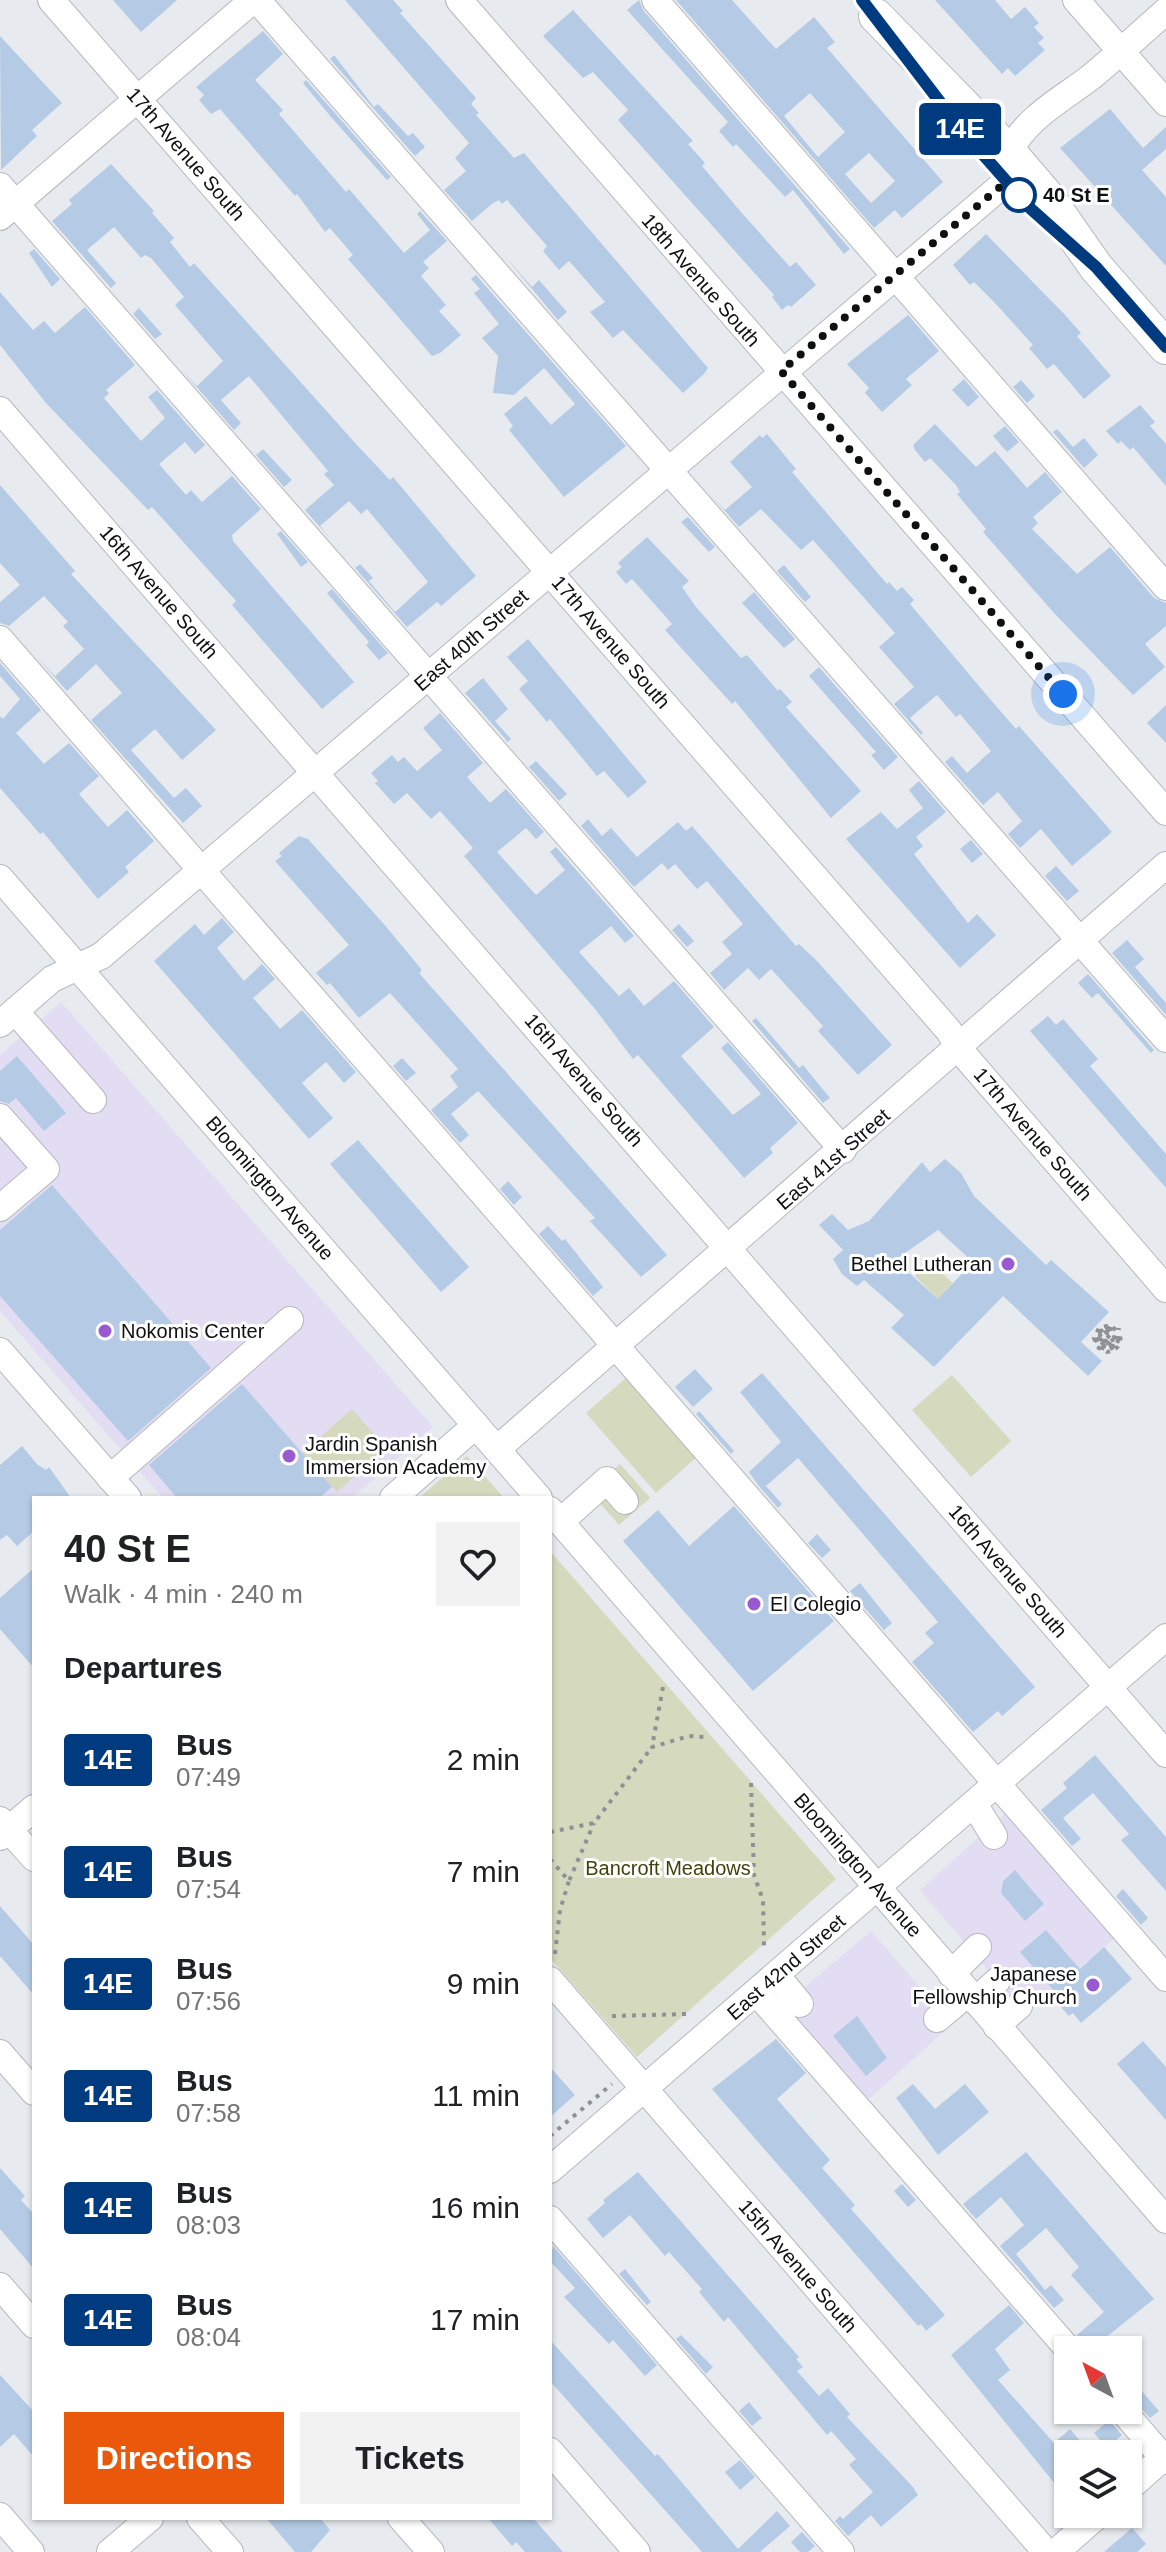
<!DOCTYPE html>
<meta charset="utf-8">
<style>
:root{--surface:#fff;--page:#f2f2f2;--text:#202124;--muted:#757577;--accent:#ea580c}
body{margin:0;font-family:Arial,sans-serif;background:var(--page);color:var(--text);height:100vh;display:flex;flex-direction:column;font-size:30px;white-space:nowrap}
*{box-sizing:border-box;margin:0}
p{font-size:26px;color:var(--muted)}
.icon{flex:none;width:44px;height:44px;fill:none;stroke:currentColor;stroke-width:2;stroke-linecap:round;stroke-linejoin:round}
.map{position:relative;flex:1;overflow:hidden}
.side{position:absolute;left:32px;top:1496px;width:520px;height:1024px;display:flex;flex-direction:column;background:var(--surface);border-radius:0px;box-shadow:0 2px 6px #0004}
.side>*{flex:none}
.badge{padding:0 16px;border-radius:6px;font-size:28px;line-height:52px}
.needle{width:52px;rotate:319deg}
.fabs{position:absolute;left:1054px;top:2336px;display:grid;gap:16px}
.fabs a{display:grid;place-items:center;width:88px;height:88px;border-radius:0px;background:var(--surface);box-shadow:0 2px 6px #0004;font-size:40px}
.you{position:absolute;width:40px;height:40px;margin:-20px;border:6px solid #fff;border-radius:50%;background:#1a73e8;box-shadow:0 0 0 12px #1a73e833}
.map>.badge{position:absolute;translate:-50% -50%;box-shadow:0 0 0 4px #fff}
h2{padding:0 32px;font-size:30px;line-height:72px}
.round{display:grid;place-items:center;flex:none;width:84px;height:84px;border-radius:0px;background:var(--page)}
.head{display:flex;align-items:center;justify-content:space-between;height:136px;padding:0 32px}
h1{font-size:38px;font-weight:600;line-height:60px}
.primary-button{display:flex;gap:16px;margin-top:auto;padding:16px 32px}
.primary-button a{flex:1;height:92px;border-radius:0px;background:var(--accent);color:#fff;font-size:32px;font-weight:600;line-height:92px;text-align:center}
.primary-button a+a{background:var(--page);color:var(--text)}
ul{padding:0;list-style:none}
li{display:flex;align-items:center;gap:24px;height:112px;padding:0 32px}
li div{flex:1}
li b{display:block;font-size:30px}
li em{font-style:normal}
li .badge{min-width:88px;font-weight:700;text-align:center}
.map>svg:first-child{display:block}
</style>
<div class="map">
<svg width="1166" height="2552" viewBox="0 0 1166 2552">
<rect width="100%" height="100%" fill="#e7ebef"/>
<g fill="#e2ddf2">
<polygon points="61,1002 433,1427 352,1498 163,1498 0,1311 0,1055"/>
<polygon points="1010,1809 1118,1935 1026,2015 920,1890"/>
<polygon points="871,1931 952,2024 860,2107 777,2011"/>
</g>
<g fill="#d5d9bd">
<polygon points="929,1262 953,1283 938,1299 915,1276"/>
<polygon points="952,1375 1011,1441 971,1477 912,1410"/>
<polygon points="627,1377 697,1457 656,1493 586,1413"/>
<polygon points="352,1409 386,1448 337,1492 302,1453"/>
<polygon points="467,1456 504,1498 419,1498"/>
<polygon points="620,1464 650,1498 619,1525 589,1491"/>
<polygon points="550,1551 836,1879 637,2057 550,1958"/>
</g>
<g fill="#b5cbe5" fill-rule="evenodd">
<polygon points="113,0 177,0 141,32"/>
<polygon points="345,0 393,0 403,11 400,13 476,98 471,104 479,113 476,115 514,158 524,153 708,368 704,374 683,393 623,330 613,338 590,312 605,302 569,261 559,270 543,251 547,246 507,200 502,204 499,200 493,203 472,221 444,190 466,171 455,158 469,143"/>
<polygon points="639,0 643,10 850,249 844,254 793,190 785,197 736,144 733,147 719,131 728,122 627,10"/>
<path d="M676 0H732L776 49 814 17 835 42 827 48 943 182 902 218 895 210 874 228ZM810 93 845 132 818 157 784 116ZM869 153 895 181 871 203 845 174Z"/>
<polygon points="935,0 995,0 1011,19 1025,7 1039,23 1034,27 1044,38 1038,43 1045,50 1015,76 1008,68 1002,74"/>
<polygon points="573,10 693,141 688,144 705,163 702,166 741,212 790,267 796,262 816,285 791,307 788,305 782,310 772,297 774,295 618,120 628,110 593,72 583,78 543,36"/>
<polygon points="263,31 283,54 255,80 283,110 279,114 346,192 349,189 404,253 430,230 417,214 420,211 447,241 423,262 429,268 421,276 446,305 439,311 461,335 440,353 432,356 348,259 353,255 330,228 325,232 297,194 295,196 220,109 211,114 199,100 204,95 196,87"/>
<polygon points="0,36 62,103 32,130 37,136 1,170"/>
<polygon points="334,55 374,107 378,104 408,136 413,133 425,147 415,156 330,59"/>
<polygon points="306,80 391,177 387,180 331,117 303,83"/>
<polygon points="1110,109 1143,148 1166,127 1166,149 1142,170 1166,197 1166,266 1060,148"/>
<polygon points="111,164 154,211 152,213 174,238 170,242 190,267 194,263 357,445 390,480 393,477 476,576 441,606 437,602 407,627 355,568 360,564 373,578 369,581 395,612 428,582 367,509 361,514 349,501 320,526 332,541 305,510 334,485 324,474 328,471 249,376 221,400 241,423 234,430 181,369 197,386 223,361 175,305 184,297 151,258 145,255 141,258 114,227 87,250 116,283 111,288 52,221 72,204 69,200"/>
<polygon points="986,234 1066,316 1081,333 1077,336 1111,376 1084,399 1054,364 1047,369 1029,348 1033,345 995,303 974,282 970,285 953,265"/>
<polygon points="34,249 60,279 52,287 29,253"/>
<polygon points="502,253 532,287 539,280 567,312 558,320"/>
<polygon points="476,275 626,446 564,497 509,430 513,426 504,414 526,396 551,425 575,404 544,368 514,395 493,393 498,356 482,338 499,324 474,293 480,289 471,279"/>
<polygon points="0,292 33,330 44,321 55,333 85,307 135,365 106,390 109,393 104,398 141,441 165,418 148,397 157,390 205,445 195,454 185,442 159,464 186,495 191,490 202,502 232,476 261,509 232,535 233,541 354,682 322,709 232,605 236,601 152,507 148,510 46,403 0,345"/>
<polygon points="139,308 162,334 155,339 133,314"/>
<polygon points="908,315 939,351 906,379 912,385 882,412 865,393 869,388 847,364"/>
<polygon points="964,379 979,397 968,407 952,390"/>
<polygon points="1021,380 1035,396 1027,403 1013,387"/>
<polygon points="1140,405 1155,422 1150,426 1166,444 1166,486 1133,447 1130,450 1121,441 1118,444 1106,431"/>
<polygon points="935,424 976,467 995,451 1027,488 1045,472 1062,492 1033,517 1038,523 1032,529 1077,574 1110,547 1154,598 1166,603 1166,626 1145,644 1165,667 1133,695 1054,613 983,532 986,529 957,494 960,492 956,485 930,458 925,462 915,450 913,445"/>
<polygon points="1005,426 1019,442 1007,452 993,436"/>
<polygon points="1057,429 1073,447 1084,438 1098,455 1084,468 1053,432"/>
<polygon points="767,434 796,469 792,472 887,584 889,582 897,591 902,587 914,600 910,604 984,692 1016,729 1019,726 1112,832 1072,866 1041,829 1020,848 1008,834 1022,821 998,792 983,805 945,762 952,756 967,773 991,751 960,714 956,717 937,695 910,718 923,733 921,735 894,704 914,687 879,647 895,633 813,540 801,550 761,509 739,527 711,495 725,510 752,487 730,462 760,435 762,438"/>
<polygon points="263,449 292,480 284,487 256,455"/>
<polygon points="0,485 75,571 71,574 216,730 182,760 155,729 131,750 174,798 186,788 202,806 183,823 91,720 122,693 96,664 67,691 36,656 55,676 84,649 63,626 68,622 44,596 9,626 0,623 0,602 20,585 0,563"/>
<polygon points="688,517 715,547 709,552 681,522"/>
<polygon points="281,531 308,562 301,567 277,534"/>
<polygon points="647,537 689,581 682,587 696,607 741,658 747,655 778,691 780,689 792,702 786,707 861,791 831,818 735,701 732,704 665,630 672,624 666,617 632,579 626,584 616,572 622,567 618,563"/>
<polygon points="784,565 811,597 805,602 777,571"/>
<polygon points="332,589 388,653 379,660 366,645 369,642 327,593"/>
<polygon points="754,592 795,639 784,648 742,603"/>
<polygon points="528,639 647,782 628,798 604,771 597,776 550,719 547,722 519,689 528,681 507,657"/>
<polygon points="0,663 41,710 16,733 44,764 69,743 99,776 79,794 108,827 127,810 154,841 125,867 129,872 98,899 43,832 40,834 0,788 0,716 3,719 20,699 0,676"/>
<polygon points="819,667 898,757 884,770 871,755 876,752 809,676"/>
<polygon points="483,678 508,709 495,721 511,739 508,742 465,693"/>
<polygon points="1166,705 1166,743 1147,723"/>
<polygon points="440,713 483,763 467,777 490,803 506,789 544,832 536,839 526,828 497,852 536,895 565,870 550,852 556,847 634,936 625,943 611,926 579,952 619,996 629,988 644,1006 674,981 714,1027 681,1056 733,1115 761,1094 721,1048 728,1042 798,1123 770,1148 773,1153 744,1178 638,1055 633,1059 595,1009 464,856 473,848 440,811 431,819 407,793 394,804 375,783 378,781 371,773 392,755 398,762 404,757 417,771 442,750 423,728"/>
<polygon points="536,761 567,794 559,801 529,767"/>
<polygon points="919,781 946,812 916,837 923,846 914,854 968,923 977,914 996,935 960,968 846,839 881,812 897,829 923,808 909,790"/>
<polygon points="588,819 602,836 611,828 637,857 678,822 686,831 692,826 796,946 799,944 818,962 892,1045 858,1075 818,1031 823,1026 771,969 759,980 748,968 724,990 710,973 732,954 722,942 743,924 707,881 697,889 675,864 668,870 662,863 634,887 581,826"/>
<polygon points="299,836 308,839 383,923 422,970 419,973 667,1255 641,1277 590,1221 595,1218 478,1091 451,1114 469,1135 460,1143 431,1110 458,1087 450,1076 458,1069 390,993 359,1018 330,983 327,985 316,973 349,945 275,861 282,856 279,853"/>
<polygon points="971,840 983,854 972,863 960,849"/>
<polygon points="1056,866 1079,891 1067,901 1045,876"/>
<polygon points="222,918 234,932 217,948 244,981 262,964 275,979 253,998 270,1017 280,1029 302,1010 356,1072 344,1083 326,1062 302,1083 333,1118 309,1139 154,961 195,924 204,935"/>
<polygon points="679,924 694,941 687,947 672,930"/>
<polygon points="1127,940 1144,959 1135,967 1166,1003 1166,1015 1112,953"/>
<polygon points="1088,974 1154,1050 1151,1053 1098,993 1092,998 1078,983"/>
<polygon points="1048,1016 1056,1025 1063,1019 1098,1059 1090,1066 1166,1154 1166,1188 1030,1031"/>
<polygon points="756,1018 799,1068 803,1065 830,1098 823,1103 752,1021"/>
<polygon points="17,1056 66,1113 44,1131 16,1098 9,1104 0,1101 0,1071"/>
<polygon points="402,1058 416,1073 406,1081 393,1066"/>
<polygon points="358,1140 469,1267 441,1292 330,1164"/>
<path d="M945 1159 961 1173 974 1196 1046 1265 1051 1260 1109 1312 1081 1342 1102 1361 1088 1376 1003 1296 934 1367 891 1328 904 1315 864 1280 857 1286 842 1274 833 1259 843 1250 819 1225 832 1214 848 1230 869 1221 922 1162 930 1172ZM938 1230 973 1262 938 1299 895 1260Z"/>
<polygon points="508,1181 522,1197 514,1205 500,1189"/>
<polygon points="52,1185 211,1368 128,1441 0,1296 0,1230"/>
<polygon points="548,1226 562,1241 565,1239 603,1287 593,1296 539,1234"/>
<polygon points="695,1369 713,1389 693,1407 675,1387"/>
<polygon points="762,1373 1035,1687 1002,1716 998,1711 973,1732 912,1662 934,1643 925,1633 938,1622 798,1458 766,1486 782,1504 778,1508 758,1485 749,1472 781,1442 740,1392"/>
<polygon points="242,1384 332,1487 319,1498 177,1498 149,1465"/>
<polygon points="699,1411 734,1451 731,1454 696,1414"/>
<polygon points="22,1446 37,1464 46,1470 49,1467 71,1498 34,1498 34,1531 17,1546 7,1535 0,1540 0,1465"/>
<polygon points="734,1506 834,1621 753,1691 623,1541 658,1510 689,1546"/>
<polygon points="817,1534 831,1550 822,1558 808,1543"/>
<polygon points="34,1568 34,1668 0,1629 0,1598"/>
<polygon points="860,1583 892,1623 884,1630 850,1591"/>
<polygon points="1095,1755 1166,1837 1166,1891 1121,1840 1129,1834 1093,1793 1063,1818 1081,1839 1072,1846 1041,1810 1067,1788 1063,1783"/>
<polygon points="1015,1870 1044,1904 1025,1921 1001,1893 1003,1881"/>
<polygon points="1123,1889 1148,1918 1141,1925 1116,1896"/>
<polygon points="0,1906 34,1945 34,1995 0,1956"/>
<polygon points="1046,1930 1080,1969 1104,1947 1132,1979 1081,2023 1073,2013 1069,2016 1059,2005 1063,2001 1020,1952"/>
<polygon points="857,2016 887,2058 866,2076 833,2036"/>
<polygon points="776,2039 806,2073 777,2099 830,2160 822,2168 855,2205 851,2209 945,2315 926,2331 921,2324 918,2326 712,2089"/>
<polygon points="1143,2041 1166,2067 1166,2120 1117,2064"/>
<polygon points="550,2067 575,2095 550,2117"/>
<polygon points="913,2084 935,2109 965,2084 989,2112 938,2155 896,2098"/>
<polygon points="1026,2152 1154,2299 1090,2350 1085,2350 1077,2335 1104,2312 1071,2275 1079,2267 1046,2228 1016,2254 1045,2290 1051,2285 1064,2300 1054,2308 1000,2246 1024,2225 1001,2197 976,2219 963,2204"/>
<polygon points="0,2168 25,2196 21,2200 34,2214 34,2269 0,2229"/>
<polygon points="638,2172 799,2357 796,2359 803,2367 797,2371 819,2396 828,2388 850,2414 847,2417 913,2487 918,2495 881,2527 871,2515 848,2536 835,2521 840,2516 843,2519 873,2492 849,2465 856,2459 831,2431 827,2435 728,2317 724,2322 699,2292 702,2289 669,2252 665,2256 630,2215 603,2238 587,2219 605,2203 603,2200"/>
<polygon points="902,2184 916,2200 908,2207 894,2191"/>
<polygon points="553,2246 657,2365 645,2376 613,2340 609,2344 564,2297 575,2288 550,2261"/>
<polygon points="625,2269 651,2302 647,2305 619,2274"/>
<polygon points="1009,2305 1024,2323 995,2349 1010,2370 998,2380 1054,2443 1070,2429 1081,2442 1068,2453 1068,2481 1059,2489 951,2355"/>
<polygon points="681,2335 713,2367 706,2374 676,2339"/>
<polygon points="550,2340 655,2456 658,2454 738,2549 777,2511 790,2526 760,2552 702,2552 550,2381"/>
<polygon points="0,2375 34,2412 34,2457 14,2434 0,2447"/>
<polygon points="1128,2375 1159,2411 1150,2418 1128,2395"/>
<polygon points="749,2402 762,2418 752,2426 739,2411"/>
<polygon points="1109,2420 1122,2435 1107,2448 1094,2433"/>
<polygon points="740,2460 755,2477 740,2490 725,2472"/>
<polygon points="266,2518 320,2518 330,2530 311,2552 295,2552"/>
<polygon points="488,2518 533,2518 563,2552 525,2552 516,2542 512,2546"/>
<polygon points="1132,2528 1146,2544 1137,2552 1104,2552"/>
<polygon points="802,2532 815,2546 808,2552 800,2552 791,2542"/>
</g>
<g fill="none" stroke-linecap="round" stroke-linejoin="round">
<defs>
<g id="minor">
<polyline points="51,0 949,1031 959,1049 1166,1289"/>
<polyline points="257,0 1166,1039"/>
<polyline points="459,0 1166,812"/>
<polyline points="655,0 1166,587"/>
<polyline points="1076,0 1166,103"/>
<path d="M1009 152C1027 117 1061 100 1091 77 1117 56 1141 33 1166 11"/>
<polyline points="0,186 843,1150"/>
<polyline points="0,217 253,0"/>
<polyline points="0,410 1166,1754"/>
<polyline points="0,639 1166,1978"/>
<polyline points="0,878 539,1498"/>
<polyline points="15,1011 93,1100"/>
<polyline points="0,1024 52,979 101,956 1007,181"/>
<polyline points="0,1117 46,1169 0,1208"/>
<polyline points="0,1351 128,1498"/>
<polyline points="497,1449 1166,865"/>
<polyline points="110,1478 290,1320"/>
<polyline points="393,1498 476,1425"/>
<polyline points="550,1510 1166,2220"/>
<polyline points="560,1522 607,1480 625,1501"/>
<polyline points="974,1804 994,1836"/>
<polyline points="0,1820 34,1858"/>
<polyline points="0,1837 34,1808"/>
<polyline points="951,1974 978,1947"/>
<polyline points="777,1976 800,2004"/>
<polyline points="550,1980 1046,2552"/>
<polyline points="757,1993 1069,2350"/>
<polyline points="975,2001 997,1981"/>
<polyline points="937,2019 968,1993"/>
<polyline points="996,2026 1019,2006"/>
<polyline points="0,2053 34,2092"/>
<polyline points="550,2170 1166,1637"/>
<polyline points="550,2219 841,2552"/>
<polyline points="0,2286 34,2325"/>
<polyline points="1122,2410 1166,2461"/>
<polyline points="550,2451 637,2552"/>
<polyline points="1128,2489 1166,2455"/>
<polyline points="0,2516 31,2552"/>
<polyline points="200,2518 230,2552"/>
<polyline points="401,2518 431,2552"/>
<polyline points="110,2552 150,2518"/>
<polyline points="1056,2552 1099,2514"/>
</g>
<polyline id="major" points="876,16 1009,152 1045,194 1096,267 1166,347"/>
</defs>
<use href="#minor" stroke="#b5b8bd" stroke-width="28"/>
<use href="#major" stroke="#b5b8bd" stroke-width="36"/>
<g stroke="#8f9295" stroke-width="4" stroke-dasharray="4 6" stroke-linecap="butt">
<path d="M1107 1338 1111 1334 1107 1331 1100 1338 1104 1344 1113 1342 1114 1339 1108 1343 1104 1341 1103 1336 1107 1333 1104 1339 1107 1342 1114 1337 1115 1342 1106 1347 1099 1340 1100 1335 1105 1330H1116L1110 1325 1099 1328 1094 1338 1097 1347 1107 1352C1116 1351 1122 1345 1120 1335L1116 1346 1108 1350C1099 1348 1094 1342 1097 1333L1105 1327 1114 1329H1103L1097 1336 1101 1345 1111 1348 1117 1343 1119 1328"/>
<polyline points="663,1687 652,1747 689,1736 705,1737"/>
<polyline points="751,1783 754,1875 763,1900 764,1946"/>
<polyline points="550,1832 594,1823 652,1747"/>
<polyline points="550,1859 569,1881 594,1823"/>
<polyline points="555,1954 560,1910 569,1881"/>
<polyline points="612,2016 686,2014"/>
<polyline points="550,2136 612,2084"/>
</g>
<use href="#minor" stroke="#fff" stroke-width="26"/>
<use href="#major" stroke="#fff" stroke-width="34"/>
</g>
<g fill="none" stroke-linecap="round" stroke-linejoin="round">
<defs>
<polyline id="line" points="862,0 963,132 1031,209 1096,267 1166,347"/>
</defs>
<use href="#line" stroke="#fff" stroke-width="18"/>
<use href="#line" stroke="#003b80" stroke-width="12"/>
<polyline stroke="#0f1012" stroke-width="8" stroke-dasharray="0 14.4" points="1019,195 1007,181 781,371 1063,694"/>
</g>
<circle fill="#fff" stroke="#003b80" stroke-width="4" cx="1019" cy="195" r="16"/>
<g fill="#9959d0" stroke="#fff" stroke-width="3">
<circle cx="1008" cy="1264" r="8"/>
<circle cx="105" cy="1331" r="8"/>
<circle cx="289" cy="1456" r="8"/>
<circle cx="754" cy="1604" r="8"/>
<circle cx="1093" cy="1985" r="8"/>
</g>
<g text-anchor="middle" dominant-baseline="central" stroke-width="6" stroke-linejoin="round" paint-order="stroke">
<g font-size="20" fill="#0f1012" stroke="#fff">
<text transform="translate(186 154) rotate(49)">17th Avenue South</text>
<text transform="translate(701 280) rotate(49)">18th Avenue South</text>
<text transform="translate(159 592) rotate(49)">16th Avenue South</text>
<text transform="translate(471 640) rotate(-41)">East 40th Street</text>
<text transform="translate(611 642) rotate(49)">17th Avenue South</text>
<text transform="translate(584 1080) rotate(49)">16th Avenue South</text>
<text transform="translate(1033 1134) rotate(49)">17th Avenue South</text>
<text transform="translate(833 1159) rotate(-41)">East 41st Street</text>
<text transform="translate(270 1188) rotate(49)">Bloomington Avenue</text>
<text transform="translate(1008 1571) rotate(49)">16th Avenue South</text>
<text transform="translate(858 1865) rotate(49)">Bloomington Avenue</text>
<text transform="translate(786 1967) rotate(-41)">East 42nd Street</text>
<text transform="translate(798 2266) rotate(49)">15th Avenue South</text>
</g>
<g font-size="20" font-weight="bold" fill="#0f1012" stroke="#fff" text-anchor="start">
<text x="1043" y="195">40 St E</text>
</g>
<g font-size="20" fill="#0f1012" stroke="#fff" text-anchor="start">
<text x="992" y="1264" text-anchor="end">Bethel Lutheran</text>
<text x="121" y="1331">Nokomis Center</text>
<text x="305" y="1444">Jardin Spanish<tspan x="305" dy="23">Immersion Academy</tspan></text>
<text x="770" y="1604">El Colegio</text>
<text x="1077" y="1974" text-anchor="end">Japanese<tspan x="1077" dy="23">Fellowship Church</tspan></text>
</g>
<g font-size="20" fill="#3f430b" stroke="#fff">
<text x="668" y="1868">Bancroft Meadows</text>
</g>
</g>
</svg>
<div class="fabs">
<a><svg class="needle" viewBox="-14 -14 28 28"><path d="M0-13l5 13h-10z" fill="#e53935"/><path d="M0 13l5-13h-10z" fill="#757577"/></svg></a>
<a><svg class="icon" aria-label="layers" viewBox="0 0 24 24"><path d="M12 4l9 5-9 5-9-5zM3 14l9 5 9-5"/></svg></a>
</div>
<div class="you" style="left:1063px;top:694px"></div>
<b class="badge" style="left:960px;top:129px;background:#003b80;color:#fff">14E</b>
<section class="side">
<div class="head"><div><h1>40 St E</h1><p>Walk · 4 min · 240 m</p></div><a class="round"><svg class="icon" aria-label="heart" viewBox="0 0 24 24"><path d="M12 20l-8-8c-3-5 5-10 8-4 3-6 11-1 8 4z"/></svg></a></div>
<h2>Departures</h2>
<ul>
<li><span class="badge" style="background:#003b80;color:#fff">14E</span><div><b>Bus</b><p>07:49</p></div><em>2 min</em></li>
<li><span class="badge" style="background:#003b80;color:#fff">14E</span><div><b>Bus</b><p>07:54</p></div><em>7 min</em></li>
<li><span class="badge" style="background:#003b80;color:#fff">14E</span><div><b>Bus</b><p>07:56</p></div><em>9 min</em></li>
<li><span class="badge" style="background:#003b80;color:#fff">14E</span><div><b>Bus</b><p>07:58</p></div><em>11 min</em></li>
<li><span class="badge" style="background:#003b80;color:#fff">14E</span><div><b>Bus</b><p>08:03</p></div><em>16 min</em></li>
<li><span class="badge" style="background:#003b80;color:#fff">14E</span><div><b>Bus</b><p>08:04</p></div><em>17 min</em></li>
</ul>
<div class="primary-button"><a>Directions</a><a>Tickets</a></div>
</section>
</div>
